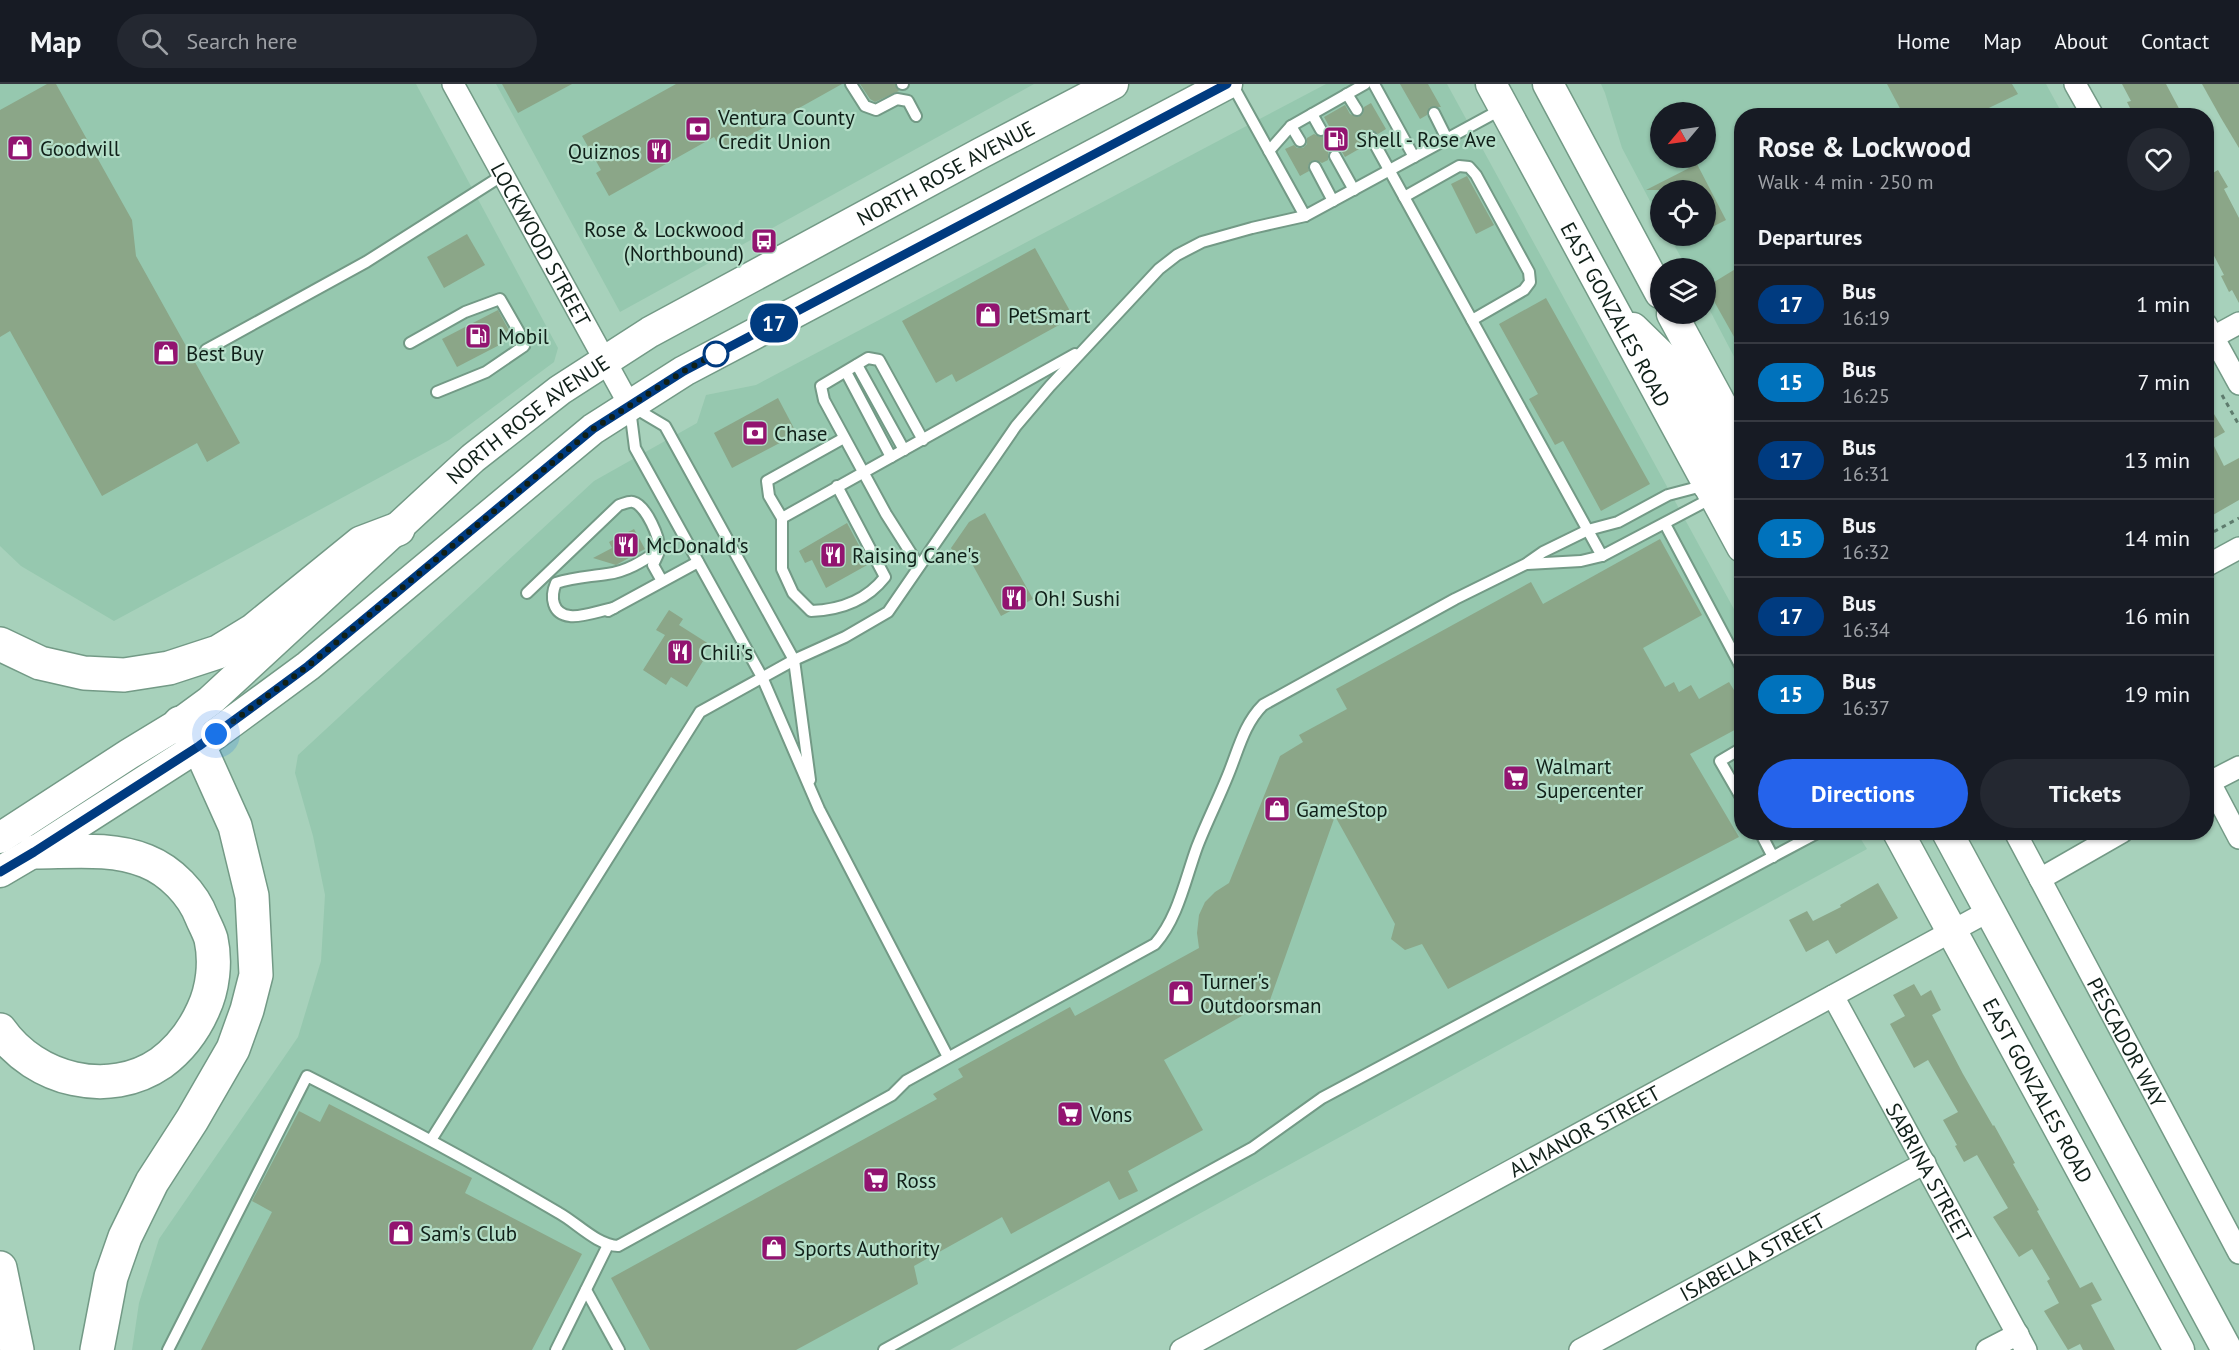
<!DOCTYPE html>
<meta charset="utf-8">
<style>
:root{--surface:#171b24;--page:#242831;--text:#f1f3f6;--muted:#9ea1a6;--line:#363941;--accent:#2563eb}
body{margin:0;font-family:"PT Sans",sans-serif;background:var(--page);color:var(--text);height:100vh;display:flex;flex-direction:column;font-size:22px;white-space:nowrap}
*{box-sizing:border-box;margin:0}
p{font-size:20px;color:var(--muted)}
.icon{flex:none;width:33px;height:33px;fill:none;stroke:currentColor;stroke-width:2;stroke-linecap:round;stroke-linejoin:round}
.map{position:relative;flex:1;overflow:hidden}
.drawer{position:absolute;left:1734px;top:24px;width:480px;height:732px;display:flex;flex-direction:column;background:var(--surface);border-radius:24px;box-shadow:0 2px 4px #0004}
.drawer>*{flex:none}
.badge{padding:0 12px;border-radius:20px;font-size:21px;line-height:39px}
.needle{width:39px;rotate:241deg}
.buttons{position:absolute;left:1650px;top:18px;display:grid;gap:12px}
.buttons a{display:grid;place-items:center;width:66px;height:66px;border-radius:50%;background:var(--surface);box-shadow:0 2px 4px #0004;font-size:30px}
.you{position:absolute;width:30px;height:30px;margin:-15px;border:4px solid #fff;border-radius:50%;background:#1a73e8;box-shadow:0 0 0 9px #1a73e833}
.map>.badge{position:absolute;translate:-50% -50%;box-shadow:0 0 0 3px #fff}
h2{padding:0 24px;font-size:22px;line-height:54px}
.round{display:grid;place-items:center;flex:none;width:63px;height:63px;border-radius:32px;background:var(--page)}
.head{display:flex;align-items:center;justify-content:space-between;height:102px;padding:0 24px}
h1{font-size:28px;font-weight:800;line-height:45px}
.action{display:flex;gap:12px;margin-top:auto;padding:12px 24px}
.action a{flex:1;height:69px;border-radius:36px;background:var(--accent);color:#fff;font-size:24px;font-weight:800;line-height:69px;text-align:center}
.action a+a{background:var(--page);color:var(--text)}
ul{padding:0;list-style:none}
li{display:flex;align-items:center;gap:18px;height:78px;padding:0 24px;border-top:2px solid var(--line)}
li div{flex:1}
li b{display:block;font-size:22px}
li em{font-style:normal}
li .badge{min-width:66px;font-weight:700;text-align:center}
header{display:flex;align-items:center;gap:36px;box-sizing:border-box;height:84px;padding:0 30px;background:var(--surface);border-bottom:2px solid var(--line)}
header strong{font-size:28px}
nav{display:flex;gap:33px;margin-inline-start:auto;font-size:21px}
.search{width:420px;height:54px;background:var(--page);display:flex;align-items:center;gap:15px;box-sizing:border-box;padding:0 21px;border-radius:33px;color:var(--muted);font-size:22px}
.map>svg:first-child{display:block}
</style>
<header>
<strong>Map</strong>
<div class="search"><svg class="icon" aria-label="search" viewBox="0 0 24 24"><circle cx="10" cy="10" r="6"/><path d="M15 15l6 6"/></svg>Search here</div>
<nav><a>Home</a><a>Map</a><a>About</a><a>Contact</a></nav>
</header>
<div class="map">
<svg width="2239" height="1266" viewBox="0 0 2239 1266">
<rect width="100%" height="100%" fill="#a7d1bb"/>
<g fill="#96c8af" fill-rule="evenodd">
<polygon points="0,0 416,0 558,264 554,278 449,356 114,537 21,482 0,462"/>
<polygon points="496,0 1034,0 620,228"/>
<polygon points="1326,0 1447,0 1741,538 1742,748 1857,749 1867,765 950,1266 132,1266 139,1219 159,1155 298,953 321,877 325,811 313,752 295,689 298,671 594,397 697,339 706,311 756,301"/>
<path d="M1601 0H2046L2063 31 1742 32 1741 286 1706 219V184H1687L1669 152H1706V106H1660V136L1622 64 1605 9ZM1660 28H1706V74H1660Z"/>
</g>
<g fill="#8ba688">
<polygon points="47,0 56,0 132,136 136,172 240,359 207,378 197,359 102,412 10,247 0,253 0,26"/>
<polygon points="502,0 572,0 518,29"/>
<polygon points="676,0 842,0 722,67 714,53 609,112 596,89 601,86 582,52"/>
<polygon points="860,0 895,0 899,7 875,18 870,15"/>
<polygon points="1400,0 1428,0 1441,23 1430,23 1427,31 1420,35"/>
<polygon points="1887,0 2012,0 2018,10 1972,32 1904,32"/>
<polygon points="2122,0 2166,0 2183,32 2134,32 2127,18 2131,17"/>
<polygon points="2202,0 2239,0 2239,64 2221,34"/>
<polygon points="1371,19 1386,45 1378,50 1372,46 1367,47 1364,52 1366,61 1345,73 1342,68 1332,65 1328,69 1328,76 1322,79 1316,76 1311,77 1308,82 1309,87 1300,92 1285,65 1294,61 1297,64 1303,64 1307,60 1307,54 1314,50 1320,53 1325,52 1329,42 1324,33 1345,21 1350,30 1358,33 1363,30 1364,23"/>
<polygon points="1697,80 1726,136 1706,146 1706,106 1646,106"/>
<polygon points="2218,86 2228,103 2224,105 2239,134 2239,219 2232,206 2229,208 2221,192 2224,191 2211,166 2206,169 2206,93"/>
<polygon points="1467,92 1494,141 1476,150 1451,100"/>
<polygon points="467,150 485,181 444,204 427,173"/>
<polygon points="1035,164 1070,227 1055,235 1059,241 956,298 952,290 936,299 902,237"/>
<polygon points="1742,181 1742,267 1706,203"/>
<polygon points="1546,214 1650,400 1601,427 1563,357 1555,361 1529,315 1538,310 1499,240"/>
<polygon points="498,226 513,254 457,283 442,255"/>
<polygon points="778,314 797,350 732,384 714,349"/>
<polygon points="2206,317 2225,348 2211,356 2224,382 2239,374 2239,416 2206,435"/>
<polygon points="985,429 1033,515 1001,532 966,469 956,474 951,464 969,438"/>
<polygon points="847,439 869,480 826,504 812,476 805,479 799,467"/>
<polygon points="634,445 645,465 616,481 593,474 612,464 609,458"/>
<polygon points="1660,455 1702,531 1643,564 1665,603 1674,598 1679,608 1691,601 1699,615 1729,598 1742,619 1742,642 1690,670 1739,753 1448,905 1422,860 1405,866 1391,855 1395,840 1335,732 1270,916 1164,976 1203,1046 1128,1087 1138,1107 1119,1116 1109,1097 1011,1150 1002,1133 914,1182 918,1200 796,1266 650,1266 611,1194 937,1015 933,1010 963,993 958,985 1070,923 1075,932 1199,864 1197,849 1199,831 1205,818 1215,808 1229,799 1280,672 1303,658 1299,651 1347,625 1336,605 1531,498 1543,520"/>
<polygon points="669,526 683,535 679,541 709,560 700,575 703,577 687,603 671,593 666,601 643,586 665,551 656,546"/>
<polygon points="1878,799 1898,834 1836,870 1828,856 1806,868 1789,836 1807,827 1813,837 1841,823 1840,821"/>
<polygon points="1914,900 1921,912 1931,906 1941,926 1932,931 1963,990 1993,1042 1994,1041 2015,1079 2013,1080 2039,1126 2037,1127 2080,1204 2092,1198 2102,1216 2091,1221 2115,1266 2083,1266 2080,1260 2068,1266 2044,1227 2059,1219 2047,1197 2050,1195 2032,1165 2019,1173 1993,1133 2008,1124 1977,1071 1964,1078 1955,1062 1957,1061 1943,1036 1958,1028 1928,976 1914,984 1890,940 1905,932 1893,911"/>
<polygon points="329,1020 472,1094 465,1109 582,1170 532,1266 201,1266 272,1128 252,1117 299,1027 320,1038"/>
</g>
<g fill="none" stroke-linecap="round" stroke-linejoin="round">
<defs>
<g id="lane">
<polyline points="851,0 865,22 876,26 897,15 908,17 916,32"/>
<polyline points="902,0 903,0"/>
<polyline points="1232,0 1305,132"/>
<polyline points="1374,0 1414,73"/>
<polyline points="1347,10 1357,26"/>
<polyline points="1434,29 1447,55"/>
<polyline points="1312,30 1321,46"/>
<polyline points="1291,42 1300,57"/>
<polyline points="1371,53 1602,472"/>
<polyline points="1269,67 1291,42 1365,0"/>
<polyline points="1335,72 1354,106"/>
<polyline points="1315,83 1333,117"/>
<polyline points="1404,113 1459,82 1469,83 1476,91 1529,188 1530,198 1524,206 1472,236"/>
<polyline points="410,259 465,228 500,215 519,248 524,262 486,288 437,308"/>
<polyline points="206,266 366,178 503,91"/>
<polyline points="857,281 904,366"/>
<polyline points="846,288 891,373"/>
<polyline points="633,323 665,342 794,576 810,696"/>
<polyline points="630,325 635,364 762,593 819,725 948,973"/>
<path d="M837 402 885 493C867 516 840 526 811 527L793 509 782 485V434L769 412 767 397 844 354"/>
<polyline points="782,434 1075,270"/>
<polyline points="1665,440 1742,585"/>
<polyline points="1527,480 1581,477 1602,472 1712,414"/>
<polyline points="919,482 886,430 824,316 821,302 868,274 879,276 923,356"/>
<path d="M527 509 619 421C623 420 629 417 633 418 646 421 661 455 659 467 658 471 655 476 653 481L662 497"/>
<path d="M614 524C602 526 581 534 570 532 552 530 550 513 556 499 574 493 588 493 607 490 626 488 643 477 658 467"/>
<polyline points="608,527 698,478"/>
<polyline points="1742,664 1720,677 1742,715"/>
<polyline points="1760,748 1773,773"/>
<polyline points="431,1056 700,628 794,576 845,553 888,528 1016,342 1050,302 1159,185 1177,171 1202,158 1252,144 1305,132 1502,25"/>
<polyline points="586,1206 619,1266"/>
<path d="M168 1266 307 992C392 1035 476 1080 559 1129 577 1139 597 1161 618 1162L892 1011 906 997 1155 860C1178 834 1185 796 1197 763 1207 737 1220 712 1230 686 1239 663 1245 639 1263 621L1455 515 1526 480 1543 468 1588 446 1618 438 1668 411 1706 401"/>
<polyline points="556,1266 608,1161"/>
<polyline points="884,1266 1252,1064 1322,1014 1819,748"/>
</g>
<g id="street">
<path id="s1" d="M453 0 630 322"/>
<polyline points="2075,0 2093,32"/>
<polyline points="2206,240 2239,300"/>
<polyline points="2206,257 2239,239"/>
<polyline points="2206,482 2239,464"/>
<polyline points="2210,699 2239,754"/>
<polyline points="2206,700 2239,683"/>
<path id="s2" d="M2015 748 2239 1169"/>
<polyline points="2040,795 2122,748"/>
<path id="s3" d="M1833 912 2026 1266"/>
<path id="s4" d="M1181 1266 1989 827"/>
<path id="s5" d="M1580 1266 1925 1079"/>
<polyline points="1987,1266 2018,1250"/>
</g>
<g id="secondary">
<path id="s6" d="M1491 0 1742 463"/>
<polyline points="1548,0 1660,209"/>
<polyline points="1672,230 1742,359"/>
<polyline points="1633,244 1669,279 1728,378 1738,382 1742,381"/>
<path d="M1707 400C1726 392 1730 399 1742 414"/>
<path id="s7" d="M1898 748 2179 1266"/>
<polyline points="1947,748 2227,1266"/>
<path id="s8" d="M0 754 129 670 180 639 210 617 473 374 560 306 650 248 981 69 1113 0"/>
<polyline points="0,788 34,768 199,662 232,638 308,582 593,345 684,287 1227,0"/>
</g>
<g id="highway">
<polyline points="0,560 40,579 84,589 124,591 169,584 218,568 254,546 361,459 398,445"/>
<path d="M0 946C35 996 109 1015 161 979 180 965 194 946 203 926 213 905 216 878 211 855 209 848 205 841 202 834 193 810 171 787 146 777 111 763 72 768 34 768"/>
<polyline points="0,1184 17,1266"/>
<polyline points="97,1266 111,1193 125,1153 152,1098 192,1036 233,965 247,926 256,891 252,812 235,742 199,662 180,639"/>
</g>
</defs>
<use href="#lane" stroke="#739a86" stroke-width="14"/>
<use href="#street" stroke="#739a86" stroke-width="24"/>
<use href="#secondary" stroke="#739a86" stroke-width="33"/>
<use href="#highway" stroke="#739a86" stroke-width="36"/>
<g stroke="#5e7c6d" stroke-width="3" stroke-dasharray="4.5 4.5" stroke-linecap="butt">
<polyline points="2222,311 2239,341"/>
<polyline points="2206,452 2239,434"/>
</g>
<use href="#lane" stroke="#fff" stroke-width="10"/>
<use href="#street" stroke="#fff" stroke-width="21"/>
<use href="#secondary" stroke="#fff" stroke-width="30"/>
<use href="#highway" stroke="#fff" stroke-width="33"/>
</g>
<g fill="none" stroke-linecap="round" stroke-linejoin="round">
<defs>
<polyline id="line" points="0,788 34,768 199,662 251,624 308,582 390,514 593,345 684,287 1227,0"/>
</defs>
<use href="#line" stroke="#fff" stroke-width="14"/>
<use href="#line" stroke="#003b80" stroke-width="9"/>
<polyline stroke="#102019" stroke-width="6" stroke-dasharray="0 10.8" points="216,650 308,582 593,345 684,287 725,265 716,270"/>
</g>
<defs>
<symbol id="bank-square" viewBox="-11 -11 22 22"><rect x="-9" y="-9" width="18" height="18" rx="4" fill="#921470" stroke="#b4dec8"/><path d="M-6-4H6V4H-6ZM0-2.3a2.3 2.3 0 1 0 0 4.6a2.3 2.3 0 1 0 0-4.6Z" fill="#fff"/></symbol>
<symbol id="fuel-square" viewBox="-11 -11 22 22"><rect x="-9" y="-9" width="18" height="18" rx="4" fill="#921470" stroke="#b4dec8"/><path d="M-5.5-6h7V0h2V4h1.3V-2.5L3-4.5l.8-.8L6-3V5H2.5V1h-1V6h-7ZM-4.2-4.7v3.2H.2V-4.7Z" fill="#fff"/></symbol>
<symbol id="shop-square" viewBox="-11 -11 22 22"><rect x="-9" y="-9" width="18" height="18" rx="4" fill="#921470" stroke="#b4dec8"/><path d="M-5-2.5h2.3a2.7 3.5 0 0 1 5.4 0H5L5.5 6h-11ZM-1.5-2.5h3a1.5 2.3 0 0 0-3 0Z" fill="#fff"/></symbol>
<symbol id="restaurant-square" viewBox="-11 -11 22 22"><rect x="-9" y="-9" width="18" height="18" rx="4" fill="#921470" stroke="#b4dec8"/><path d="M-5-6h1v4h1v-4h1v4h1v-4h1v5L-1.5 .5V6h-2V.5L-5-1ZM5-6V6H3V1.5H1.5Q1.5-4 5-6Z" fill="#fff"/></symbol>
<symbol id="bus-square" viewBox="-11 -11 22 22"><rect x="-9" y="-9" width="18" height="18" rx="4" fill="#921470" stroke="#b4dec8"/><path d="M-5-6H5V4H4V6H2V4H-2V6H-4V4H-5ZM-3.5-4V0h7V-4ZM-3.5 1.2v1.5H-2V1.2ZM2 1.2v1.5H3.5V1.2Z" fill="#fff"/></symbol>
<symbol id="supermarket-square" viewBox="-11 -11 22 22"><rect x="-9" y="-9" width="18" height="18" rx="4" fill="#921470" stroke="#b4dec8"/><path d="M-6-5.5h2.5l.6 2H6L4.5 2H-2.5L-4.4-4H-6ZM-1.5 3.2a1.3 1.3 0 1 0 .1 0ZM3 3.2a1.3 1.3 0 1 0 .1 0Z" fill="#fff"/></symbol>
</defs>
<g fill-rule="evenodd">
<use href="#bank-square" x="683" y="30" width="30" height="30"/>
<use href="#fuel-square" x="1321" y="40" width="30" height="30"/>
<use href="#shop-square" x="5" y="49" width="30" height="30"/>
<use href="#restaurant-square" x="644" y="52" width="30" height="30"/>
<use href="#bus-square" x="749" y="142" width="30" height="30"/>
<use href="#shop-square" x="973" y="216" width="30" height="30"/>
<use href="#fuel-square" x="463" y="237" width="30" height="30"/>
<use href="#shop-square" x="151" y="254" width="30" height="30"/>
<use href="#bank-square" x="740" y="334" width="30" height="30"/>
<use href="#restaurant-square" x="611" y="446" width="30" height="30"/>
<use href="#restaurant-square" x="818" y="456" width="30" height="30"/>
<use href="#restaurant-square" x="999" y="499" width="30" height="30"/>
<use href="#restaurant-square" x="665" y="553" width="30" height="30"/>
<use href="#supermarket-square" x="1501" y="679" width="30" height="30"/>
<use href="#shop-square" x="1262" y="710" width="30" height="30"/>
<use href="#shop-square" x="1166" y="894" width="30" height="30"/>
<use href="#supermarket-square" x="1055" y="1015" width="30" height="30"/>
<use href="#supermarket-square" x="861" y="1081" width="30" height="30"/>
<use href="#shop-square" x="386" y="1134" width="30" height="30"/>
<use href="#shop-square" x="759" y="1149" width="30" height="30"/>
</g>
<circle fill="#fff" stroke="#003b80" stroke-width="3" cx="716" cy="270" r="12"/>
<g text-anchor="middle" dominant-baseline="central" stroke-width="4.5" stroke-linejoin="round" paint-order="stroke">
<g font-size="21" fill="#102019" stroke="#b4dec8" text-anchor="start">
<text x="718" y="33">Ventura County<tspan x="718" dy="24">Credit Union</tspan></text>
<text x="1356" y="55">Shell - Rose Ave</text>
<text x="40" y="64">Goodwill</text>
<text x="640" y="67" text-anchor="end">Quiznos</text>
<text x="744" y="145" text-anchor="end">Rose &amp; Lockwood<tspan x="744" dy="24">(Northbound)</tspan></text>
<text x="1008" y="231">PetSmart</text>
<text x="498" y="252">Mobil</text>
<text x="186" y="269">Best Buy</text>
<text x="774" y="349">Chase</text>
<text x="646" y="461">McDonald's</text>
<text x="852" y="471">Raising Cane's</text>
<text x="1034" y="514">Oh! Sushi</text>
<text x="700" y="568">Chili's</text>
<text x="1536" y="682">Walmart<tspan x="1536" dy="24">Supercenter</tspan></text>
<text x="1296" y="725">GameStop</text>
<text x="1200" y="897">Turner's<tspan x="1200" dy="24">Outdoorsman</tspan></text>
<text x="1090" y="1030">Vons</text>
<text x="896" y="1096">Ross</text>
<text x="420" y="1149">Sam's Club</text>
<text x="794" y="1164">Sports Authority</text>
</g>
<g font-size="21" fill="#102019" stroke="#b4dec8">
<text stroke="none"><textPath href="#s8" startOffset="1162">NORTH ROSE AVENUE</textPath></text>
<text stroke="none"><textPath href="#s1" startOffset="183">LOCKWOOD STREET</textPath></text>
<text stroke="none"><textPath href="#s6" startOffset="262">EAST GONZALES ROAD</textPath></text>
<text stroke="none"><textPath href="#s8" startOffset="676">NORTH ROSE AVENUE</textPath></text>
<text stroke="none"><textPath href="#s2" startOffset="238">PESCADOR WAY</textPath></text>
<text stroke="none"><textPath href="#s7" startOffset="294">EAST GONZALES ROAD</textPath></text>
<text stroke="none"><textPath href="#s4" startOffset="459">ALMANOR STREET</textPath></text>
<text stroke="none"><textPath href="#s3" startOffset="201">SABRINA STREET</textPath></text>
<text stroke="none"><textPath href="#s5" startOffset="196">ISABELLA STREET</textPath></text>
</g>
</g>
</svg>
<div class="buttons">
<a><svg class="needle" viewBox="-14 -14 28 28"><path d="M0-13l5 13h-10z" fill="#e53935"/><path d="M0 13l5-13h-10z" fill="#9ea1a6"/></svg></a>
<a><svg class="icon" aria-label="locate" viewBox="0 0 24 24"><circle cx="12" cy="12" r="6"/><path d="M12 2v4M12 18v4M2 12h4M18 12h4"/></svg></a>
<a><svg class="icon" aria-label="layers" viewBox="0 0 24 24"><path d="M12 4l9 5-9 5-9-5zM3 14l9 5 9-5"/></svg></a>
</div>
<div class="you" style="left:216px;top:650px"></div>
<b class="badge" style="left:774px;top:239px;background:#003b80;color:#fff">17</b>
<section class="drawer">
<div class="head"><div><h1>Rose &amp; Lockwood</h1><p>Walk · 4 min · 250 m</p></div><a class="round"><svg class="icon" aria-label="heart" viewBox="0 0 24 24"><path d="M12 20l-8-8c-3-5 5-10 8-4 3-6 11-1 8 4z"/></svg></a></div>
<h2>Departures</h2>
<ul>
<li><span class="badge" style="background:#003b80;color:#fff">17</span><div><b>Bus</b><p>16:19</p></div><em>1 min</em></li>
<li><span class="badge" style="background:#0072bc;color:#fff">15</span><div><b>Bus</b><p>16:25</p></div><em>7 min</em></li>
<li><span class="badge" style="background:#003b80;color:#fff">17</span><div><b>Bus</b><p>16:31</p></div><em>13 min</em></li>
<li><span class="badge" style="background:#0072bc;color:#fff">15</span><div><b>Bus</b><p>16:32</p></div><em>14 min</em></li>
<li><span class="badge" style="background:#003b80;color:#fff">17</span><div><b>Bus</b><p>16:34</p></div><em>16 min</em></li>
<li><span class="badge" style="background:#0072bc;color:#fff">15</span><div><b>Bus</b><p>16:37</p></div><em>19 min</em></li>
</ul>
<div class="action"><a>Directions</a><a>Tickets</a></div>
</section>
</div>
